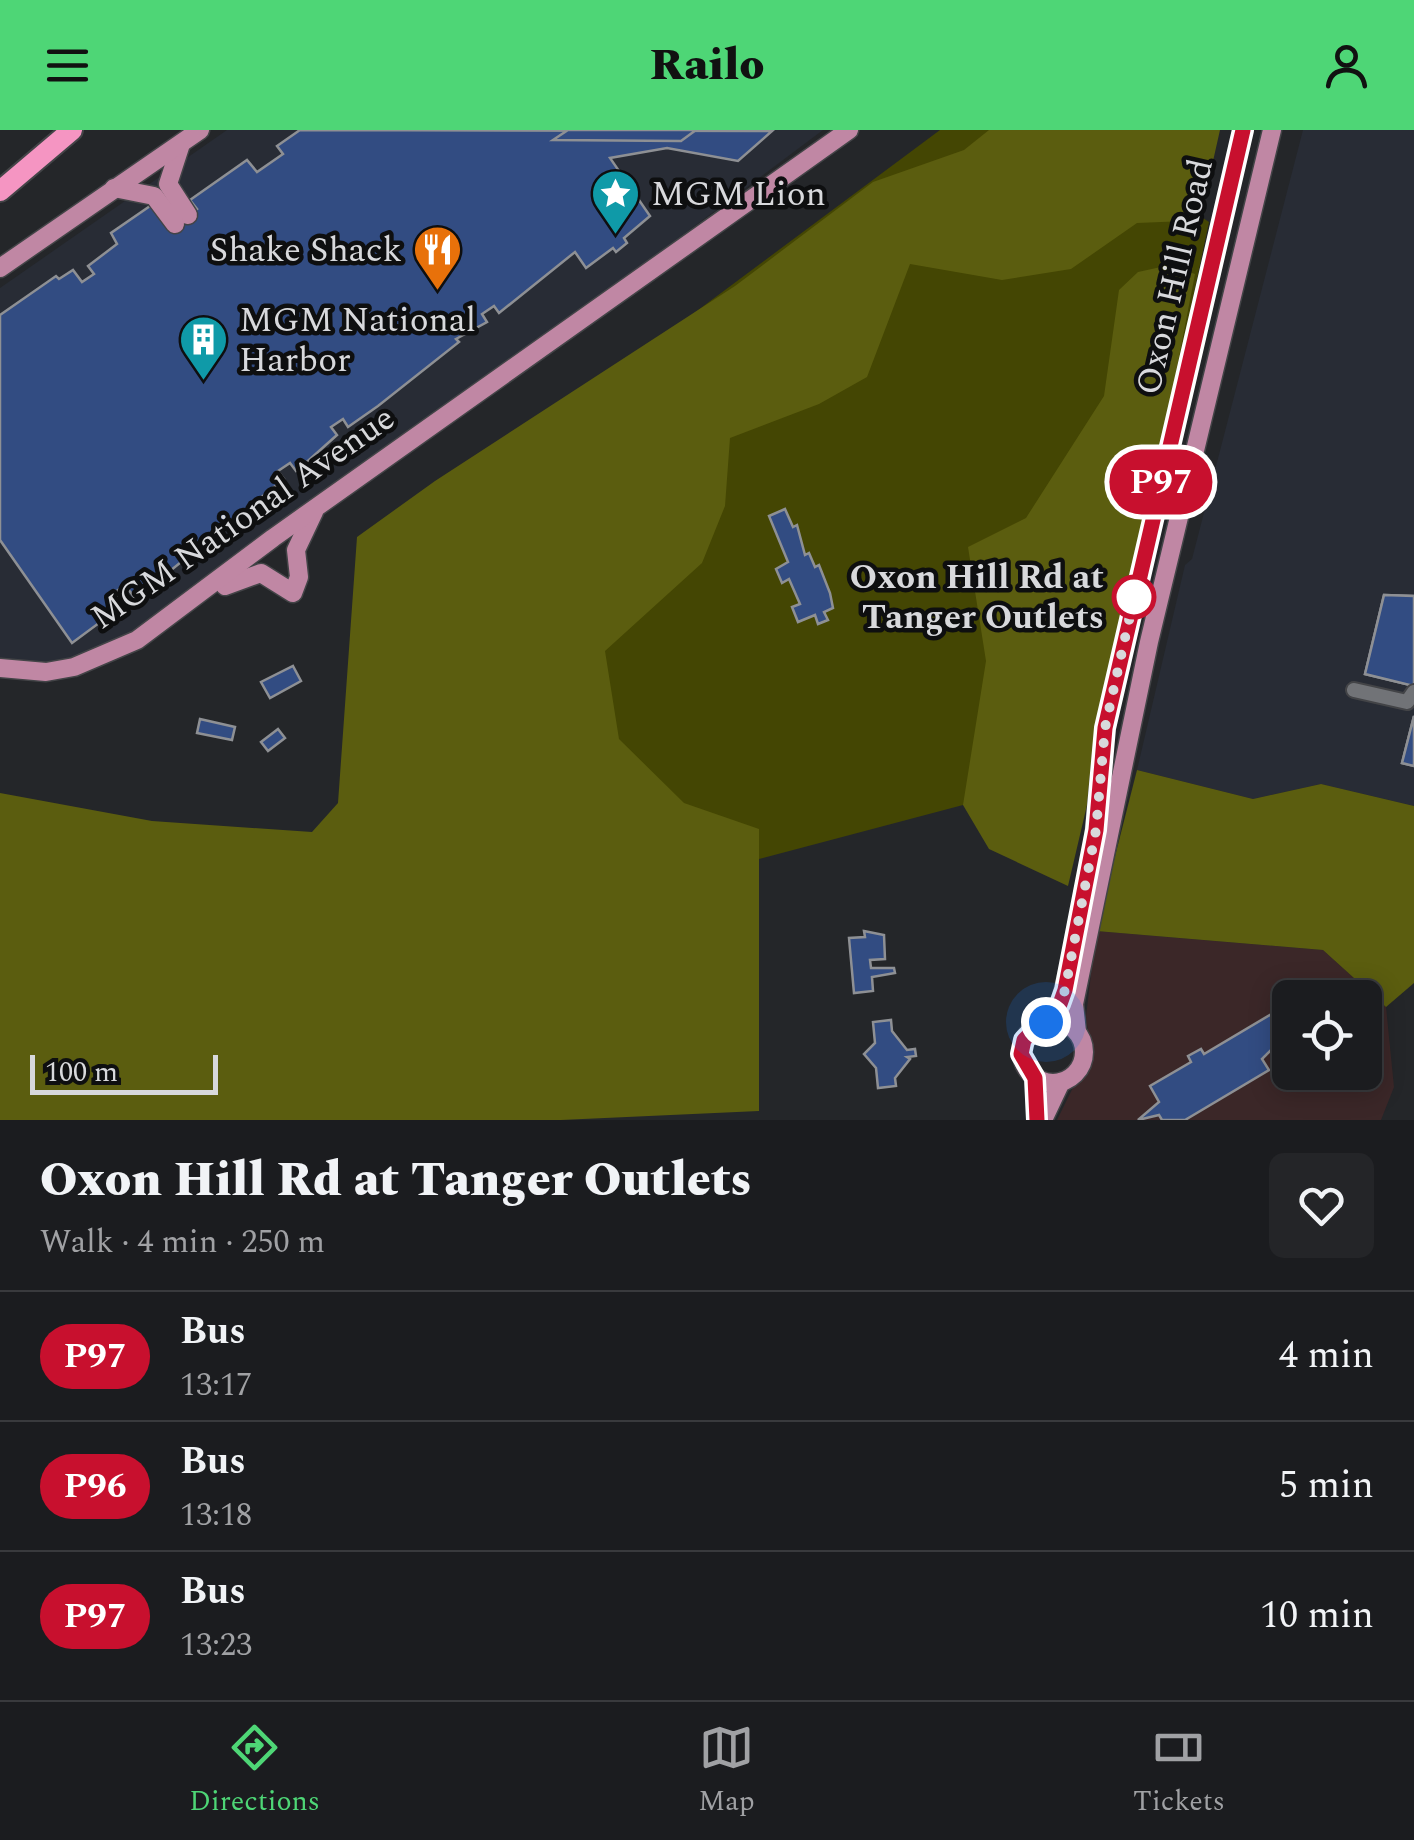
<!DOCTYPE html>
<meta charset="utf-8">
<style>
:root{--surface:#1b1c1f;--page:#242528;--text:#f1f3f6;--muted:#a0a1a4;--line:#393a3d;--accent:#4ed676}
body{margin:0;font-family:Spectral,serif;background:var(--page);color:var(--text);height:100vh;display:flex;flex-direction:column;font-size:38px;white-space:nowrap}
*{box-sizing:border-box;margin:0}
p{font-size:32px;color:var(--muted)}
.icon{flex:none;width:55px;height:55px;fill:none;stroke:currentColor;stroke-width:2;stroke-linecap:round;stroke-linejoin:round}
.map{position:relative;height:990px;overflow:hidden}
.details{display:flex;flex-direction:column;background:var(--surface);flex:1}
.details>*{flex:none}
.badge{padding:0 20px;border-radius:32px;font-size:35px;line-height:65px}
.tools{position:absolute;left:1272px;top:850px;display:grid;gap:20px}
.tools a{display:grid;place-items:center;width:110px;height:110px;border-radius:15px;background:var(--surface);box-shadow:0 5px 25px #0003,0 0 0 2px var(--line);font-size:50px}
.scale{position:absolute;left:30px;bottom:25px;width:188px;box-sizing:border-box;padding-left:10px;border:5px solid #d8d9dc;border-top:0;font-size:28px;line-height:35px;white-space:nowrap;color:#d8d9dc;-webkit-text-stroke:8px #0e0f10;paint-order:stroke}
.you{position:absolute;width:50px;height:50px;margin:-25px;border:8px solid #fff;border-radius:50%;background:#1a73e8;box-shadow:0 0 0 15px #1a73e833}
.map>.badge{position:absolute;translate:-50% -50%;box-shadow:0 0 0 5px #fff}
.round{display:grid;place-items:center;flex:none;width:105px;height:105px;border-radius:15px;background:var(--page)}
.summary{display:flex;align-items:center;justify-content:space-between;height:170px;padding:0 40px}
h1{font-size:48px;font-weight:800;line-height:75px}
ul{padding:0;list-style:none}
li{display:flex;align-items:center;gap:30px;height:130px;padding:0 40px;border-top:2px solid var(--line)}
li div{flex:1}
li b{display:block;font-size:38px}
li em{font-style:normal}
li .badge{min-width:110px;font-weight:700;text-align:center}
header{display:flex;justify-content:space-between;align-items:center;height:130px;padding:0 40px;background:var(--accent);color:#111;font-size:45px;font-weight:800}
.tab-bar{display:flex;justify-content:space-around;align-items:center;height:140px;border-top:2px solid var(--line);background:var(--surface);font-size:28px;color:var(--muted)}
.tab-bar a{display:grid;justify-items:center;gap:5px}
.tab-bar .on{color:var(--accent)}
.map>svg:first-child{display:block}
</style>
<header><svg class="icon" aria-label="menu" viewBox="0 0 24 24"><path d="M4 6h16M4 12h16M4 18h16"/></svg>Railo<svg class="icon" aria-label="person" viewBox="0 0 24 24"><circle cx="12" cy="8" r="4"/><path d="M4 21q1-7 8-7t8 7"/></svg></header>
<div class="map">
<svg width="1414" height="990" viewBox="0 0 1414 990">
<rect width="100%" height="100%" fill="#242629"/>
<g fill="#282c35">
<polygon points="227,0 823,0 196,469 104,527 0,537 0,158"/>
<polygon points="1303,0 1414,0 1414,676 1321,654 1253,669 1137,640 1185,435 1192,429"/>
</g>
<path fill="#3b2728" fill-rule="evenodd" d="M1096 801 1323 820 1386 877 1394 957 1381 990H1057L1091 921 1086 887ZM1290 868H1365V942H1290Z"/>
<polygon fill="#444603" points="940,0 1070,0 1209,92 1083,689 963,675 759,729 637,703 471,349"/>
<g fill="#5b5d0f">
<polygon points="989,0 1220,0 1204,71 1186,91 1137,93 1071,139 1002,150 910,134 867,247 819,274 730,308 725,376 702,433 605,521 619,609 684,673 759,699 759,981 561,990 0,990 0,663 152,691 312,702 338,673 357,407 435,351 735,156 873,52 964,20"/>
<polygon points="1170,135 1195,144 1118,543 1068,756 989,719 963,675 986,531 968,417 1026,388 1104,266 1119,160 1138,142"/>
<polygon points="1137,640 1253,669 1321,654 1414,676 1414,853 1386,877 1323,820 1096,801"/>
</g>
<g fill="#324c82" stroke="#8e9094" stroke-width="2.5">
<polygon points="300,0 772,1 738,31 667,18 610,28 650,86 624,108 627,113 616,122 613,118 586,138 575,122 499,183 494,176 482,184 487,192 456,209 459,212 378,276 348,297 343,289 331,297 337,305 309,330 296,341 290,333 278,341 284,349 165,445 134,467 125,455 114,463 122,476 72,513 0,410 0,185 56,146 59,149 73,140 82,152 94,144 88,136 117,114 111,103 153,74 170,98 197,79 190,70 247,30 257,42 283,24 277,16"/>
<polygon points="568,0 696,0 681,11 553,10"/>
<polygon points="785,379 793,397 797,395 805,425 809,423 815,437 819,435 830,463 833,478 824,482 828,490 818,494 815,485 798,492 792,477 800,474 789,449 782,453 776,439 788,432 769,386"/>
<polygon points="1384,465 1414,466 1414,556 1365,544"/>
<polygon points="1384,465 1414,466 1414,556 1365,544"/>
<polygon points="293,536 301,551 270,568 261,552"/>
<polygon points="1414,586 1414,636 1402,633"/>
<polygon points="1414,586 1414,636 1402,633"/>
<polygon points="200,589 235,597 232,610 197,603"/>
<polygon points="278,599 285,608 268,621 261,612"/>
<polygon points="864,801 884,805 885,829 870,830 871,838 894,838 895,843 872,847 873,861 854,863 849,808 865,807"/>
<polygon points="1290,873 1290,928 1287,930 1277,914 1262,929 1269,940 1185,990 1162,990 1159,985 1138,990 1159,972 1150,956 1191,932 1188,926 1201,919 1204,924"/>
<polygon points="891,890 892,901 907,920 915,919 916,926 907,927 910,929 895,948 896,956 878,958 876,938 864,924 875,913 873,892"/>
</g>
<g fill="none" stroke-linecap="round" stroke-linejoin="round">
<defs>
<polyline id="minor" points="1354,560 1407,572 1414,562"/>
<g id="major">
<polyline points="181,14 168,54 188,85"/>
<polyline points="114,58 154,66 175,94"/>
<polyline points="0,138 200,0"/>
<polyline points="225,456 261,443 293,463 299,447 296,420 314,382"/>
<polyline points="0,538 46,542 74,537 137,510 273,408 849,0"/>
<polyline points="1093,720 1105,598 1243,0"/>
<circle cx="1053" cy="922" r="31"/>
<polyline points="1045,892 1060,874 1069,839"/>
<polyline points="1077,902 1074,874 1149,512 1272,0"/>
<polyline points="1035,948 1037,990"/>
<polyline points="1043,990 1061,952"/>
</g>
<polyline id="highway" points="0,61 72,0"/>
</defs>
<use href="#minor" stroke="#434447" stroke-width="18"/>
<use href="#major" stroke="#434447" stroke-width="21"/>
<use href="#highway" stroke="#434447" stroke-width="24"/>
<use href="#minor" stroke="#717377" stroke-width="14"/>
<use href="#major" stroke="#c087a4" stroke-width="18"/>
<use href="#highway" stroke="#f595c2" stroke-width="20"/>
</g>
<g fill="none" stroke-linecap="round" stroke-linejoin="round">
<defs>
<polyline id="line" points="1037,990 1035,948 1021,924 1024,910 1060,874 1065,860 1096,700 1105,598 1243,0"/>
</defs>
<use href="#line" stroke="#fff" stroke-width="22"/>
<use href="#line" stroke="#c8102e" stroke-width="15"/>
<polyline stroke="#d8d9dc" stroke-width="10" stroke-dasharray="0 18" points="1046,892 1060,874 1065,860 1096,700 1105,598 1137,454 1134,467"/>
</g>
<defs>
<symbol id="sight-pin" viewBox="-11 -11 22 30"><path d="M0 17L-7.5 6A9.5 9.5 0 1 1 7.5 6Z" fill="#0f9aa8" stroke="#0e0f10"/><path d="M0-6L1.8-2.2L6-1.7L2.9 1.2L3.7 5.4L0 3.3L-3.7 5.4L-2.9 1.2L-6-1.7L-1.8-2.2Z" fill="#fff"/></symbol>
<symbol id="restaurant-pin" viewBox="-11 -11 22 30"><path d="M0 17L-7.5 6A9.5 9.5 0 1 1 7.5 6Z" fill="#e8710a" stroke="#0e0f10"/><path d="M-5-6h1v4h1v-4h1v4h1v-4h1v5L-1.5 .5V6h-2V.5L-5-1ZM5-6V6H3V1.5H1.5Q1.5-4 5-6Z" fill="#fff"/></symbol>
<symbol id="building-pin" viewBox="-11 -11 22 30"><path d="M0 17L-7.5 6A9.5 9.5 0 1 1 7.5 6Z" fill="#0f9aa8" stroke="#0e0f10"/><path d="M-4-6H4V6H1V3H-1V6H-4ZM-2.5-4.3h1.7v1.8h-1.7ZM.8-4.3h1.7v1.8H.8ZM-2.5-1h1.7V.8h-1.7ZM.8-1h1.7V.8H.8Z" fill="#fff"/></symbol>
</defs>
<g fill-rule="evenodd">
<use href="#sight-pin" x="588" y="36" width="55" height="75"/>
<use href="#restaurant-pin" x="410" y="92" width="55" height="75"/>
<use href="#building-pin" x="176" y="182" width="55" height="75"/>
</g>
<circle fill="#fff" stroke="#c8102e" stroke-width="5" cx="1134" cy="467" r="20"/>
<g text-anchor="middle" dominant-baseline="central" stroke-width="9" stroke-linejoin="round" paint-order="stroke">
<g font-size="35" fill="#d8d9dc" stroke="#0e0f10" text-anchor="start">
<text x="651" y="64">MGM Lion</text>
<text x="402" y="120" text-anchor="end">Shake Shack</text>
<text x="239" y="190">MGM National<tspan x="239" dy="40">Harbor</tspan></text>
</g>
<g font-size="35" fill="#d8d9dc" stroke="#0e0f10">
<text transform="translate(1175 147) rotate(-77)">Oxon Hill Road</text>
<text transform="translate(243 388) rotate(-35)">MGM National Avenue</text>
</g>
<g font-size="35" font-weight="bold" fill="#d8d9dc" stroke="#0e0f10" text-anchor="end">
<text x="1104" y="447">Oxon Hill Rd at<tspan x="1104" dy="40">Tanger Outlets</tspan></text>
</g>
</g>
</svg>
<div class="tools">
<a><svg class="icon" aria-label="locate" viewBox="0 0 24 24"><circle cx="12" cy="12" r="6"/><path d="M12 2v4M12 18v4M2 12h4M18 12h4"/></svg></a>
</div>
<div class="scale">100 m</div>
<div class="you" style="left:1046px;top:892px"></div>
<b class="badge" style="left:1161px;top:352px;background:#c8102e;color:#fff">P97</b>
</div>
<section class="details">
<div class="summary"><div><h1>Oxon Hill Rd at Tanger Outlets</h1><p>Walk · 4 min · 250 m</p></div><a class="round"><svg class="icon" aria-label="heart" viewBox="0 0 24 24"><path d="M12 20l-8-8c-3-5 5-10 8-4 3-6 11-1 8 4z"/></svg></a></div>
<ul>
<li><span class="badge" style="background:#c8102e;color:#fff">P97</span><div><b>Bus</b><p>13:17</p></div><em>4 min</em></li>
<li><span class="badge" style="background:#c8102e;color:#fff">P96</span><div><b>Bus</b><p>13:18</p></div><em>5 min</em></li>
<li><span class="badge" style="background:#c8102e;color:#fff">P97</span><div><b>Bus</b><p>13:23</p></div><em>10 min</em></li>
</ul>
</section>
<nav class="tab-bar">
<a class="on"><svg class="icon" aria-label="directions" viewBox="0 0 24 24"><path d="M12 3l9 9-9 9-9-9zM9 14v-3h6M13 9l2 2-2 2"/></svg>Directions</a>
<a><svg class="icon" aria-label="map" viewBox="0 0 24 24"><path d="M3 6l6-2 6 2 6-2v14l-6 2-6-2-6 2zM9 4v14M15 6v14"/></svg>Map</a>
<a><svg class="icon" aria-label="tickets" viewBox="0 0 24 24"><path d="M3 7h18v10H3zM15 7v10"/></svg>Tickets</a>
</nav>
